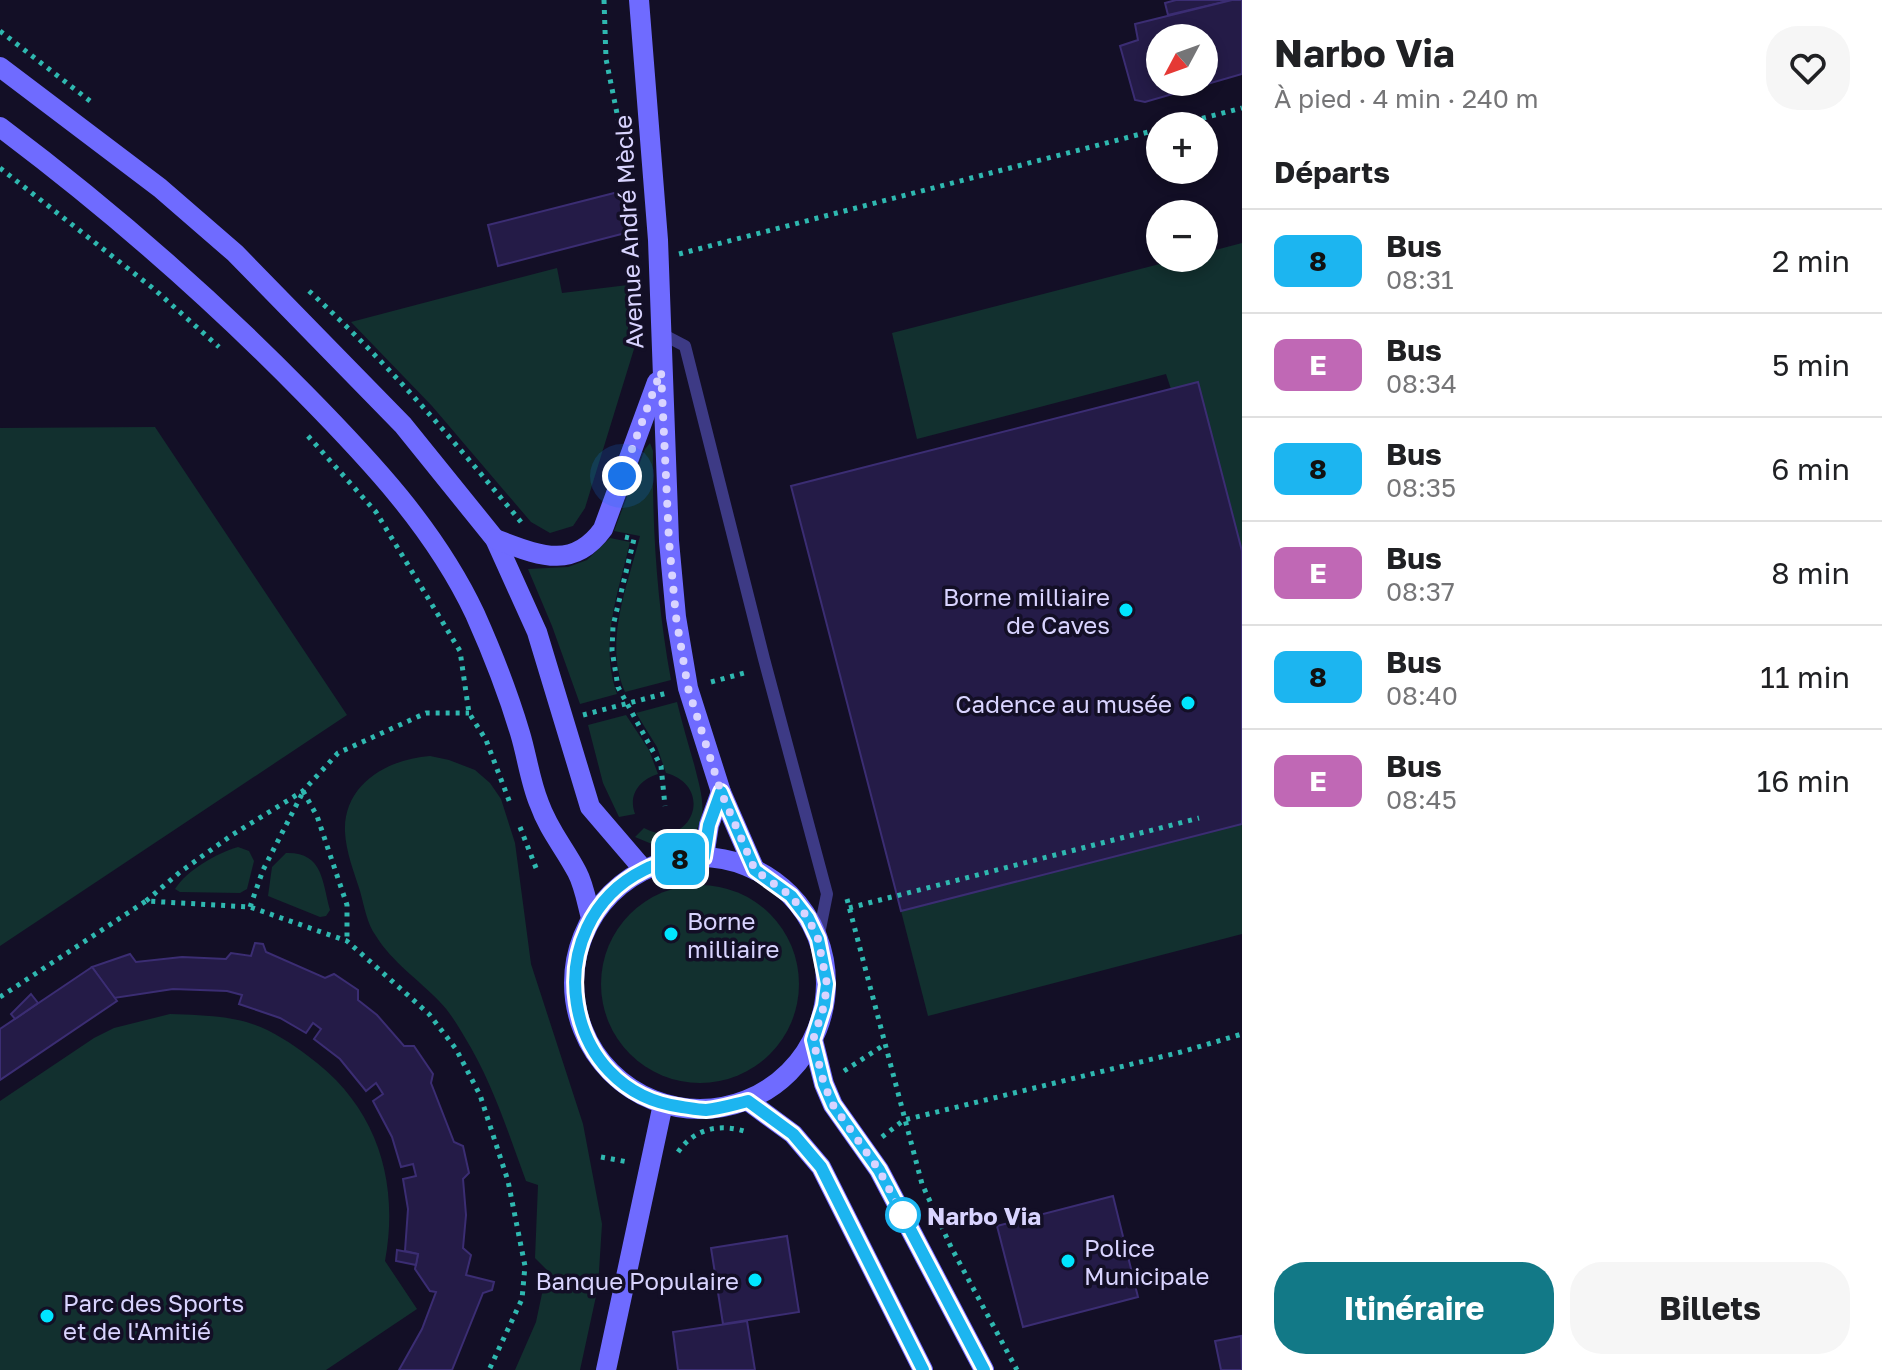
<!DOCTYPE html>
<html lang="fr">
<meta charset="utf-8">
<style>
:root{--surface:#fff;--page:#f6f6f6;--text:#202124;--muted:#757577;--line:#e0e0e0;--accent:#127987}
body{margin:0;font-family:"Golos Text",sans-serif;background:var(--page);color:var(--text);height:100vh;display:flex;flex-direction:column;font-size:30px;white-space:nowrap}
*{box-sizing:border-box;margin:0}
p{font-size:26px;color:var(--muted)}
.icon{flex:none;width:44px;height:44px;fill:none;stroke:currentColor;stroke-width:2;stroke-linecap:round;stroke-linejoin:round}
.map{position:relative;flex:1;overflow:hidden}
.drawer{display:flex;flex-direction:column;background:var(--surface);width:640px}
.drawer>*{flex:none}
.badge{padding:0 16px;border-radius:12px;font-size:28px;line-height:52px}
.needle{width:52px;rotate:229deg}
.tools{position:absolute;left:1146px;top:24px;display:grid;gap:16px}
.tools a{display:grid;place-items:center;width:72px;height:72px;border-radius:50%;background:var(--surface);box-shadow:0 4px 12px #0003;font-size:40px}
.you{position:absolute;width:40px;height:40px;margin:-20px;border:6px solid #fff;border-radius:50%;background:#1a73e8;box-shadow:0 0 0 12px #1a73e833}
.map>.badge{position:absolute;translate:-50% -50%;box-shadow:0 0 0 4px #fff}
h2{padding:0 32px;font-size:30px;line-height:72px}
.round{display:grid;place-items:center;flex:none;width:84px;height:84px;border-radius:32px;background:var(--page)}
.overview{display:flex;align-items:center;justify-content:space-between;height:136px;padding:0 32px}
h1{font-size:38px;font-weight:700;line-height:60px}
.action{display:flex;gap:16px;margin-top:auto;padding:16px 32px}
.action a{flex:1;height:92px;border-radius:32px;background:var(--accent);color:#fff;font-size:32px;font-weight:700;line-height:92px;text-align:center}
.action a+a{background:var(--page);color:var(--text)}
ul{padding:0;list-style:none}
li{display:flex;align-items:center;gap:24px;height:104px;padding:0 32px;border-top:2px solid var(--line)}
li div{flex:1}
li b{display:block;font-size:30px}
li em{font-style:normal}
li .badge{min-width:88px;font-weight:700;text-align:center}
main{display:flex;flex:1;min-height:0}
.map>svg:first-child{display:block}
</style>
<main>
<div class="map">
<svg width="1242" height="1370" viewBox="0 0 1242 1370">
<rect width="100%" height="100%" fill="#130f26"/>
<g fill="#12302f">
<polygon points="1242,243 1242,551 1198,382 1171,389 1166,374 917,439 892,333 1183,258 1204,258 1204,253"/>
<polygon points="557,268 562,293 628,285 628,336 638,336 585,508 573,526 550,533 531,522 432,406 351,322"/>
<polygon points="155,427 347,715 0,946 0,428"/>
<path d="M650 443 653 451C652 527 657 604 671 680L625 692C603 643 628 585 640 536L614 531 645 449Z"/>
<path d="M610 538 630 542C618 594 599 642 617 694L580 704 552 626 528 569 568 567 587 560Z"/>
<path d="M677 702C682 723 688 743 694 764 704 803 715 835 664 849L635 837 644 828C690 853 717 787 666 773L657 747 636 713Z"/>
<path d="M626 715 649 750 658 774C639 780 628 795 635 814L619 817 603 783 588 725Z"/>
<path d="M430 756 449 760 475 770 490 783 501 799 515 843 531 964 583 1124 602 1224 598 1287 580 1370H515L536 1322 547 1270 535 1258 538 1185 526 1181C508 1132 492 1081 464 1036 457 1024 449 1011 439 1001 419 980 392 962 376 936 367 924 364 905 360 891 354 872 346 852 345 832 343 784 388 759 430 756Z"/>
<polygon points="1242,824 1242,934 928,1016 901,911"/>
<path d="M238 847 249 851 254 861 247 889 240 893 180 892 175 889C187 870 217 853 238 847Z"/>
<path d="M286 853C323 852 322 881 330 910L326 916 320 917 268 896 272 867Z"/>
<circle cx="700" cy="984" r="99"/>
<path d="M170 1014C192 1015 216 1015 238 1020 263 1025 287 1040 308 1056 376 1105 400 1180 385 1261L417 1309 326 1370H0V1101L94 1038 114 1028Z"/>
</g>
<g fill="#241b47" stroke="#3b2d73" stroke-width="2" fill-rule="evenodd">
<polygon points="1176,0 1232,0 1168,15 1165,3"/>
<path d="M1232 0H1242V74L1145 102 1135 100 1120 46 1138 40 1135 24ZM1160 38H1204V82H1160Z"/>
<polygon points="626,190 637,230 498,266 488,225"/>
<polygon points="1198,382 1242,551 1242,824 901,911 791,486"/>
<polygon points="255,943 263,944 266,952 325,978 334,974 358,990 358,1000 377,1015 404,1046 414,1046 433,1074 431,1083 454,1142 463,1146 469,1173 463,1179 466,1215 463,1248 471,1255 466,1275 494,1282 492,1290 483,1293 452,1370 399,1370 422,1329 436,1292 430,1291 415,1269 418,1254 405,1251 408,1209 403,1179 416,1176 413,1164 401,1167 392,1137 373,1101 383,1094 376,1083 366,1091 340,1059 314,1039 321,1029 313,1023 306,1033 280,1018 239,1004 242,995 227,991 173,989 114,998 92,967 130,954 136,962 182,957 226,959 231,953 251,956"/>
<polygon points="92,967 117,1001 0,1080 0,1029"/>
<polygon points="31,994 38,1003 15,1019 11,1014"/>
<polygon points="1113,1196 1138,1297 1023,1327 997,1226"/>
<polygon points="787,1236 799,1312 723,1324 711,1248"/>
<polygon points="397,1250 418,1254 416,1265 396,1261"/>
<polygon points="747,1321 755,1370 678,1370 673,1332"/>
<polygon points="1241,1336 1242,1370 1221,1370 1215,1341"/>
</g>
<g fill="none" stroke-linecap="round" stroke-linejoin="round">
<g stroke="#2fb8b0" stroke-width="5" stroke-dasharray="4 6" stroke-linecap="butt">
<polyline points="604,0 606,59 625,153"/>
<polyline points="0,31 90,101"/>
<polyline points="1173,126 1242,108"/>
<polyline points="0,168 154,289 219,347"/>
<polyline points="679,254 1160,129"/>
<path d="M309 291C387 362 454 441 521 522"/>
<polyline points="308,436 376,512 460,651 469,713 486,740 510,803"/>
<polyline points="625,537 634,539 613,626 612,650 618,687 661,766 665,806"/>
<polyline points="711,682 748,672"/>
<polyline points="583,715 667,693"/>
<polyline points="303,791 317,816 347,905 347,941"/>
<polyline points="520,827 538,873"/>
<polyline points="847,899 922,1184 951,1247 1017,1370"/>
<polyline points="146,901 180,872 232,835 303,791 338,753 426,713 469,713"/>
<polyline points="250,907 263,870 303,792"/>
<polyline points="849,908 1199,818"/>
<polyline points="0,997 146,901 250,907 347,941 429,1014 456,1049 480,1095 508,1181 525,1266 522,1299 489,1370"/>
<polyline points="844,1071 884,1045"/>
<polyline points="882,1137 904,1120 1181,1052 1242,1034"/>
<path d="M678 1152C695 1128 720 1123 747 1132"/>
<polyline points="601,1157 628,1162"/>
</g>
<polyline stroke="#3d3a85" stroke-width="12" points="662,334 685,346 764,659 827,894 818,939"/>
<g stroke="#6f6bff" stroke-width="20">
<polyline points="639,0 658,240 669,541 676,617 688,688 721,792 755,870"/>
<polyline points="0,67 160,188 235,253 403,425 495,539 537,632 590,807 644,870"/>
<path d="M0 127C108 208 210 297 305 394 370 460 435 529 475 614 492 652 508 693 520 733 527 756 530 781 539 803 549 831 564 847 577 872 584 885 587 903 591 918"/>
<path d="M495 539C536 554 572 572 603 529L657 382"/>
<polyline points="704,857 709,825 721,792"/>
<circle cx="700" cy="983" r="126"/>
<polyline points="813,1040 824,1084 833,1105 879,1170 984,1370"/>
<polyline points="748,1101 793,1134 821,1167 923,1370"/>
<polyline points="606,1370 663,1104"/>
</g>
</g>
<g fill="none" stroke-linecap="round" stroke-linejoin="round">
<defs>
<path id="line" d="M923 1370 821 1167 793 1134 748 1101C735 1104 720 1109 706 1110 698 1110 689 1108 682 1107 560 1092 536 924 644 870 663 860 684 859 704 857L709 825 721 792 755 870 791 896 808 918 818 939 827 984 824 1006 813 1040 824 1084 833 1105 879 1170 984 1370"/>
</defs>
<use href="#line" stroke="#fff" stroke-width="18"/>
<use href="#line" stroke="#1cb5f0" stroke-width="12"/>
<polyline stroke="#d9d4ff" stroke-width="8" stroke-dasharray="0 14.4" points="622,476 661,371 669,541 676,617 688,688 721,792 755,870 791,896 808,918 818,939 827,984 824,1006 813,1040 824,1084 833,1105 879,1170 904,1217 903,1215"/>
</g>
<g fill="#00e5ff" stroke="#130f26" stroke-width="3">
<circle cx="1126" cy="610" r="8"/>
<circle cx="1188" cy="703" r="8"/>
<circle cx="671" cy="934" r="8"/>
<circle cx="1068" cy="1261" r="8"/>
<circle cx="755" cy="1280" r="8"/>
<circle cx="47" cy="1316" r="8"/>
</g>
<circle fill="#fff" stroke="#1cb5f0" stroke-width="4" cx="903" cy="1215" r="16"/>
<g text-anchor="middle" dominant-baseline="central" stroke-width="7" stroke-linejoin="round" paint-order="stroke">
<g font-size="24" fill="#d9d4ff" stroke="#130f26">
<text transform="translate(628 232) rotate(-93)">Avenue André Mècle</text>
</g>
<g font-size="24" fill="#d9d4ff" stroke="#130f26" text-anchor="end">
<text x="1110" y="596">Borne milliaire<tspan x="1110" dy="28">de Caves</tspan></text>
<text x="1172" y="703">Cadence au musée</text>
<text x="687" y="920" text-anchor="start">Borne<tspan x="687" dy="28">milliaire</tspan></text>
<text x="1084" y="1247" text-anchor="start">Police<tspan x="1084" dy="28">Municipale</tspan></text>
<text x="739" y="1280">Banque Populaire</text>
<text x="63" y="1302" text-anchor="start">Parc des Sports<tspan x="63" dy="28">et de l'Amitié</tspan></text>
</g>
<g font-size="24" font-weight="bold" fill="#d9d4ff" stroke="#130f26" text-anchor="start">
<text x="927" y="1215">Narbo Via</text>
</g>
</g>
</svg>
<div class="tools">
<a><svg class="needle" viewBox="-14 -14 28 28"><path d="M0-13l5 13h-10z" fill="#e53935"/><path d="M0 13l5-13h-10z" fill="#757577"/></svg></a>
<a>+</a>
<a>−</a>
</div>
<div class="you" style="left:622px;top:476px"></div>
<b class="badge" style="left:680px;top:859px;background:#1cb5f0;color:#111">8</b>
</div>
<section class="drawer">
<div class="overview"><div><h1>Narbo Via</h1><p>À pied · 4 min · 240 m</p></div><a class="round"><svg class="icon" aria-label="heart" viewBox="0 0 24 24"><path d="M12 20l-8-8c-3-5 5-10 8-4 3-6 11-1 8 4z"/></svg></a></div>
<h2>Départs</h2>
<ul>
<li><span class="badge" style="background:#1cb5f0;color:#111">8</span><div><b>Bus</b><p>08:31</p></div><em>2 min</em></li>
<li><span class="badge" style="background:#c068b5;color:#fff">E</span><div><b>Bus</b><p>08:34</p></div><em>5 min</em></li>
<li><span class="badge" style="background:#1cb5f0;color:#111">8</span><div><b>Bus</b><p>08:35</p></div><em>6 min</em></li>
<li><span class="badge" style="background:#c068b5;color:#fff">E</span><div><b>Bus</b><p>08:37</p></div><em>8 min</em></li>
<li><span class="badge" style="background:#1cb5f0;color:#111">8</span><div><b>Bus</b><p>08:40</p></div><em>11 min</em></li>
<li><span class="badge" style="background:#c068b5;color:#fff">E</span><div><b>Bus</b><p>08:45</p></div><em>16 min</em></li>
</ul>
<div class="action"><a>Itinéraire</a><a>Billets</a></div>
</section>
</main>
